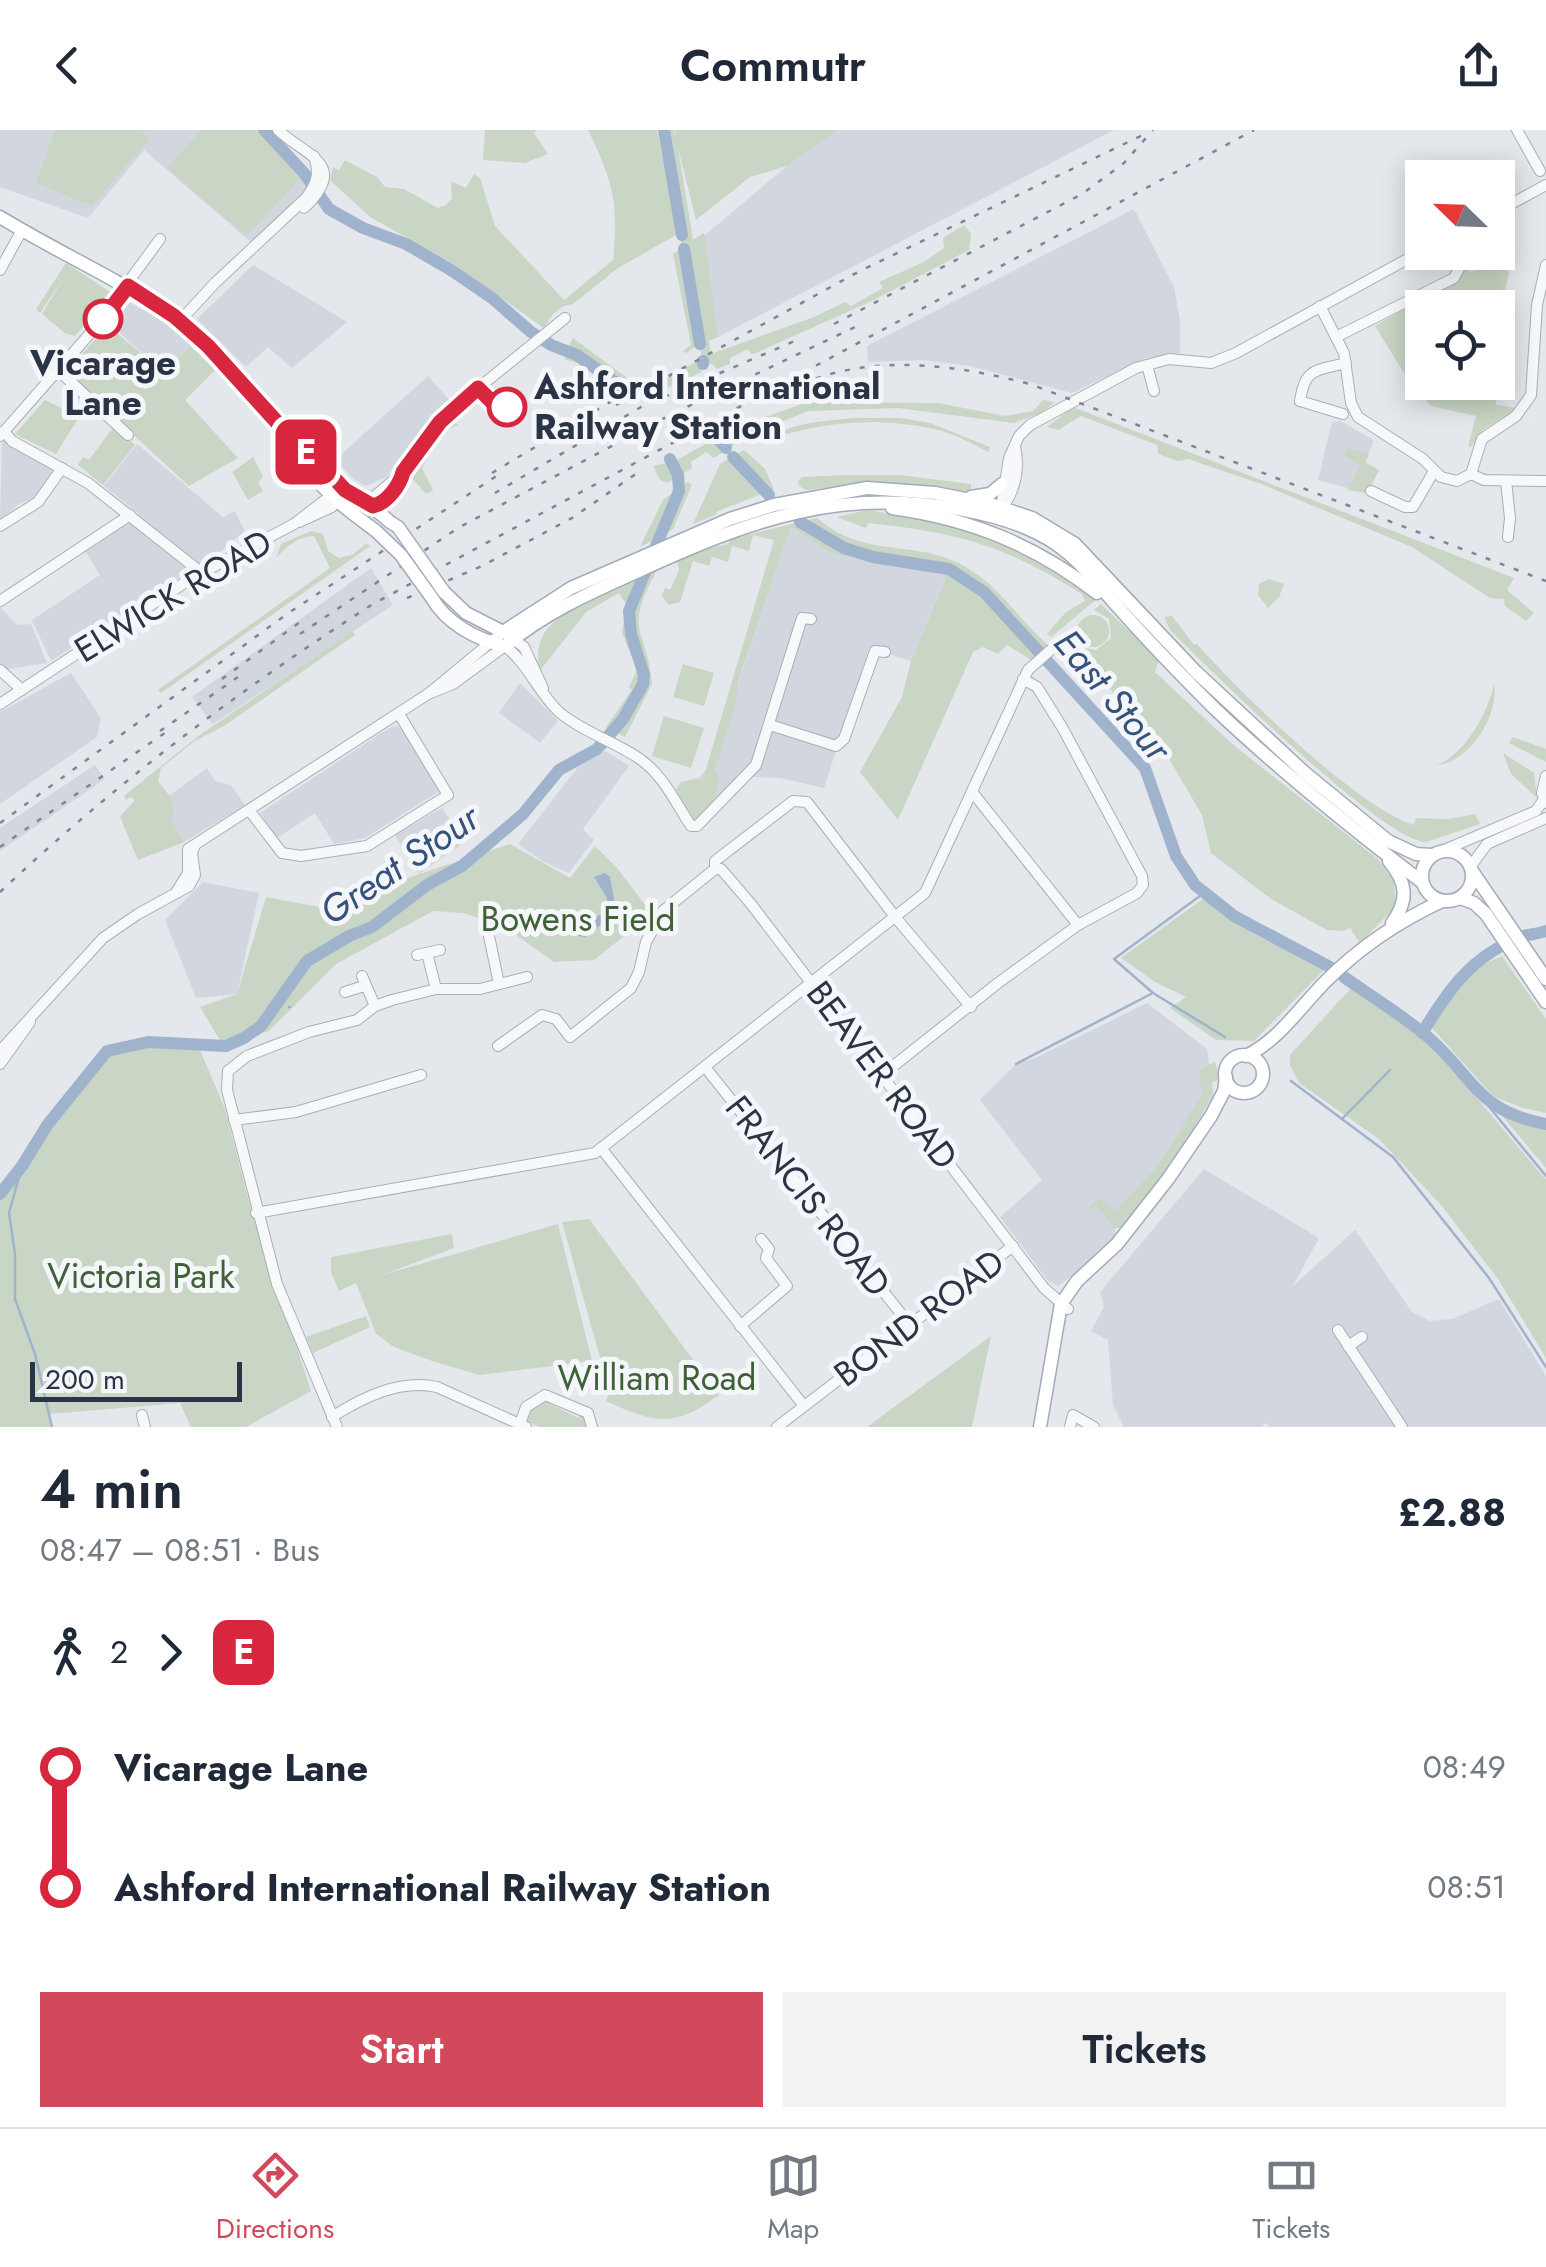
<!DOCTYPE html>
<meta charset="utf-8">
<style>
:root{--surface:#fff;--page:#f2f2f3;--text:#1f2937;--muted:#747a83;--line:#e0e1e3;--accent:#d1495b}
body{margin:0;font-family:Jost,sans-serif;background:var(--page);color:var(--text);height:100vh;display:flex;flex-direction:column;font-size:38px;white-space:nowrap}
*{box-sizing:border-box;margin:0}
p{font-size:32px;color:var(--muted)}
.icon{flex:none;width:55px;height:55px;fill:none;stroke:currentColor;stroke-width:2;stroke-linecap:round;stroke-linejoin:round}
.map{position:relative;height:1297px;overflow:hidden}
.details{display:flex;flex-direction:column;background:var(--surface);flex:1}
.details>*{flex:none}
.badge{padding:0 20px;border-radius:15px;font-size:35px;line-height:65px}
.needle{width:65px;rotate:293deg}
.controls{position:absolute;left:1405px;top:30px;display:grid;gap:20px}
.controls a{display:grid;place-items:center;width:110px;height:110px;border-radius:0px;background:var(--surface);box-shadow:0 5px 25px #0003;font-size:50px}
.scale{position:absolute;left:30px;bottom:25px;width:212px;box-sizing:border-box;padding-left:10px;border:5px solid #2b3445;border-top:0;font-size:28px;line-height:35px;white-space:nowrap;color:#2b3445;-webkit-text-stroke:8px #f4f6f9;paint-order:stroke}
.map>.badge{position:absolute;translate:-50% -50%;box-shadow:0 0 0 5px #fff}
.legs{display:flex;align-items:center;gap:15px;height:110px;padding:0 40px;font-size:32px}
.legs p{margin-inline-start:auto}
.overview{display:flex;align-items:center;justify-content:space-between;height:170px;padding:0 40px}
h1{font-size:55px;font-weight:600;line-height:75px}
.action{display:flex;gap:20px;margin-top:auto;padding:20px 40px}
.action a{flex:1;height:115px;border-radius:0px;background:var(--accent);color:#fff;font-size:40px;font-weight:600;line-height:115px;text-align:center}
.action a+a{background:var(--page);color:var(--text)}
ul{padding:0 40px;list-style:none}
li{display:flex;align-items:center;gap:35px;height:120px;font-size:38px}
li i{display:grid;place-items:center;width:15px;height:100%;margin:0 12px;background:currentColor}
li i::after{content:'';width:25px;height:25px;margin:-12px;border:8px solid;border-radius:50%;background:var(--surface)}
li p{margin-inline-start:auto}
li:first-child i{background:linear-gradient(#0000 50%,currentColor 0)}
li:last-child i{background:linear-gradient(currentColor 50%,#0000 0)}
header{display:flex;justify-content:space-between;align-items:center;height:130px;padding:0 40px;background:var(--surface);font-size:45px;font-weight:600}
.tabs{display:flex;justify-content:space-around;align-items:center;height:140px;border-top:2px solid var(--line);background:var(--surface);font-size:28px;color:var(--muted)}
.tabs a{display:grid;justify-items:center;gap:5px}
.tabs .selected{color:var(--accent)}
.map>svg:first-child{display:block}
</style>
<header><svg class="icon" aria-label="back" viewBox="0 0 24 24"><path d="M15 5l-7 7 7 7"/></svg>Commutr<svg class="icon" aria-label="share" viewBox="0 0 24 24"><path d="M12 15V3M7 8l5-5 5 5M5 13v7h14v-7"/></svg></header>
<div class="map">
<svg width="1546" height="1297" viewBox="0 0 1546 1297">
<rect width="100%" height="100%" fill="#e4e7ec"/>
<g fill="#d2d6de">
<polygon points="0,0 264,0 311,54 252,113 144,20 88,88 0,57"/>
<polygon points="838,0 1114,0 718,207 704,106 787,36"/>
<polygon points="1134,79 1174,157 1180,191 1180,223 1146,228 1072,263 970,236 923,230 868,232 867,216"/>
<polygon points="253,135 347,192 292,238 268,217 246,237 197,189"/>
<polygon points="127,172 158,187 191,214 164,243 109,193"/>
<polygon points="428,246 453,274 437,286 386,347 366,356 354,349 335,330"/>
<polygon points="1340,291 1374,310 1365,332 1379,340 1367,363 1318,350 1332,292"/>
<polygon points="2,310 57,339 37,366 18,375 0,391"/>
<polygon points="137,314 223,387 235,381 245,401 221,421 51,531 32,490 100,445 83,417 139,384 104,356"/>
<polygon points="791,397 833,424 947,443 911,531 869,518 824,658 780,648 754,647 750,637 697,688 679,659 686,651 700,647 711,633"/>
<polygon points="371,438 393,475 213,594 192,567"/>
<polygon points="0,477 17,495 31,494 47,533 9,539 0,546"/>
<polygon points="71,543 101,588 97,607 0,674 0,582"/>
<polygon points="520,553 558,591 540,613 499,583"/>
<polygon points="397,596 402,598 441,660 365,708 334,714 315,683 277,708 260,683 389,598"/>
<polygon points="605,621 629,636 583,699 594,710 569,743 544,732 518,714 582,632"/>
<polygon points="95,635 105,649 0,721 0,698"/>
<polygon points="207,638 215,651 231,655 245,675 184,712 138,730 121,689 143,672 159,665 170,665"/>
<polygon points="442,678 465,712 419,744 395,705"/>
<polygon points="203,752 259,763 237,864 196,868 165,790"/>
<polygon points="1147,873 1207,919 1214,966 1162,1039 1110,1089 1117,1104 1097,1127 1058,1156 1048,1151 1000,1087 1042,1050 980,970 1018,932 1033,929"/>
<polygon points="1204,1039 1319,1108 1292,1157 1355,1100 1412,1182 1430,1191 1452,1189 1499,1169 1546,1246 1546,1297 1269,1297 1266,1293 1261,1297 1124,1297 1113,1275 1108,1210 1091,1201 1104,1177 1100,1162"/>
</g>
<g fill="#c9d6c5" fill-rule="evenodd">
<polygon points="55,0 141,0 149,9 92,76 36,53"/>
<polygon points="201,0 255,0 303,46 246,106 167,38"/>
<polygon points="485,0 537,0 534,3 548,24 525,33 483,30"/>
<path d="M588 0H657L678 104 618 138 573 174C557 176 552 185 544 198L455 135 370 87 330 50 333 37 339 40 345 30 377 47 385 57 404 59 438 78 446 75 452 68 451 51 466 58 474 44 480 48 495 96 564 170 613 130C619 74 613 51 588 0Z"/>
<polygon points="661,0 674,0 676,6 675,0 838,0 787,36 750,47 696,90 678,18 693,110 704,103 718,207 709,211 711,224 814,187 845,172 851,176 883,158 879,152 924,132 944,118 943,108 964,95 971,104 969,120 874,170 756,223 751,224 748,219 730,228 730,234 717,239 713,234 703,234"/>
<polygon points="681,119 698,215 686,223 683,221 691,215 673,124"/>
<path d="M1481 123H1486L1509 142 1503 170 1496 275 1517 278 1483 300 1471 317 1468 316 1476 286 1431 276 1412 256 1375 196 1461 147 1465 136 1471 142 1489 134ZM1422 178H1498V252H1422Z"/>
<polygon points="66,133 112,163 75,206 66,204 42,184 64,147 40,183 36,179"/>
<polygon points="108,196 164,242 190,216 215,240 185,270 238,328 189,356 65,242"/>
<path d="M573 208 634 253 612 265C600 248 588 234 566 230L564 226Z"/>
<polygon points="699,230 702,242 649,266 643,261"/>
<polygon points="45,270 79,287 56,324 15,304"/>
<polygon points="1043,270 1055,272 1041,283 1014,293 898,278 808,281 753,303 714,328 706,322 691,332 692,338 668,353 660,350 653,336 675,331 736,297 808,272 938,273 1005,286 1033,281"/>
<polygon points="1073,277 1514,448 1507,460 1534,483 1526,491 1505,476 1504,469 1490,468 1412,417 1261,354 1188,329 1178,331 1158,324 1157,315 1081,286 1058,300 1047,297"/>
<path d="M854 288H901L930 293 990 317 989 322C972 314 955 304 938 300 885 287 825 291 774 308 791 291 830 291 854 288Z"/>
<path d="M451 289 458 295 439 304 422 338 433 360 426 364 411 347C421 327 435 305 451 289Z"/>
<polygon points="115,295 135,315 103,355 78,335 83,327 89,330"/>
<polygon points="1347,318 1369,324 1365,333 1379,340 1367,363 1347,360 1361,335 1343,325"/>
<polygon points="744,320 765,339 774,359 716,382 717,384 693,394 720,334"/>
<polygon points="253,327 263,346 258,353 263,361 248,370 232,342"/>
<polygon points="847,345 899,345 971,354 971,363 851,355 806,360 799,356 798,351 802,347"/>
<polygon points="688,352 692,355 673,399 640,417 663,370"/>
<path d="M868 380 964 397 1064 440 1097 469 1051 507 1047 504 1066 482 1085 471 1082 464C1004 415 960 403 868 393L866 398 863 397 837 387Z"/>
<path d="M817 388C866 430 913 408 964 436 999 455 1021 492 1050 517L1033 531 1007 515 998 524 983 517 973 522 898 690 860 642 902 567 911 531 947 444 833 424 791 397 738 552 734 581 715 640 719 646 713 675 694 691 676 660 681 652 703 649 774 410 753 405 749 421 732 416 728 432 712 427 709 436 693 431 680 472 669 475 662 466 665 458 670 460 679 440 677 431 698 421 728 414 730 409Z"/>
<path d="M311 401 323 404 328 421 339 428 352 425 366 414 370 416 161 563 158 560 330 438 314 406C298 406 286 417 276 428L281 414Z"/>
<path d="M657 440C622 505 647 494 652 554L625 607 606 597 632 560 629 557 637 540 622 503 626 474 619 463 586 482 539 542C538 531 537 521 541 510 555 476 624 453 657 440Z"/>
<polygon points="1269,449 1284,454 1279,467 1268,478 1258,465 1259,454"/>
<polygon points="1101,474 1159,530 1155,542 1231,613 1379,730 1394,752 1396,776 1360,813 1350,798 1343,801 1327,800 1271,769 1211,723 1202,685 1168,627 1122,576 1089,528 1088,523 1091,522 1079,517 1096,520 1111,508 1109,489 1094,480"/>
<circle cx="1093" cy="501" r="16"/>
<path d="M1172 486 1194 515 1197 514C1240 562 1355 676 1414 695L1416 688 1448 689 1475 684 1480 694 1426 712C1386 714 1206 536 1170 500L1164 487Z"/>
<polygon points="353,501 355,505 224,596 195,611 161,638 158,651 172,669 173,684 170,688 184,712 138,730 120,686 135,670 130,667 126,670 124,666 201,604"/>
<polygon points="683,534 714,543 704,576 673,567"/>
<path d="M1494 554C1500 584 1469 633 1437 635 1465 624 1488 583 1494 554Z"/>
<polygon points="664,586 704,598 691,638 652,626"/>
<polygon points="1513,607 1546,619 1546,632 1509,613"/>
<polygon points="1503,623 1534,643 1537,668 1511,644"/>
<polygon points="510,714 570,748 595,716 617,738 652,784 594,830 554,832 508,799 464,783 433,781 336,834 269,901 221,912 200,877 237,864 266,767 320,777"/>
<polygon points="1204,768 1258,806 1326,838 1254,911 1216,910 1170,878 1186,867 1155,852 1121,828"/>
<path d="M1502 826 1546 889V983L1520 977 1493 966 1432 898C1453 862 1461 842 1502 826Z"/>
<polygon points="1352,857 1418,904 1445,930 1546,1050 1546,1228 1498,1149 1441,1075 1379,1009 1299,953 1290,935 1290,925"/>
<polygon points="149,915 200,920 225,979 251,1079 311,1261 246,1297 191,1297 180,1273 49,1284 53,1297 0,1297 0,1070 100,933 114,922"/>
<path d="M1215 932 1220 950 1212 952C1216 982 1142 1071 1122 1098H1114L1096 1075 1078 1089 1100 1068 1115 1081 1157 1037 1205 961 1201 958 1199 940Z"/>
<polygon points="1498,981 1546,997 1546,1038"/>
<path d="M589 1089 719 1265C676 1297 657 1295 606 1271L617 1244 603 1238 562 1092Z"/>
<polygon points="558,1094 592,1231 479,1245 432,1231 394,1217 376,1204 356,1153 339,1161 331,1142 331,1127 452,1104 454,1118 382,1145"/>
<polygon points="366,1186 370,1197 313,1223 306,1207"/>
<polygon points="991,1206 972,1297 867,1297"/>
<polygon points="543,1269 551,1269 550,1274 578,1288 582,1283 586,1285 589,1297 539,1297 525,1290 529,1279"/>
</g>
<path fill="#9fb4cc" d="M605 743 610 747C612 760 616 772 614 785L585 807 568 804 558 792 564 783 590 792 606 780 607 768 594 747Z"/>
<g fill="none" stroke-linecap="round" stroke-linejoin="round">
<g stroke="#9fb4cc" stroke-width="2.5">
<polyline points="1204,763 1114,829 1153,863 1225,907"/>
<polyline points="278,870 281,872"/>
<polyline points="289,877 290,877"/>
<polyline points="1016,934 1151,864"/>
<polyline points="1291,951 1393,1027 1489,1148 1546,1237"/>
<polyline points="1481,967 1546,1046"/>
<polyline points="1342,989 1390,940"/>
<polyline points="22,1036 9,1083 15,1124 15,1169 35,1224 52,1297"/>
</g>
<g stroke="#9fb4cc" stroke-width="12">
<polyline points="264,0 304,43 329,79 363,98 406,114 451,140 492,168 531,202 551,215 577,225 619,255"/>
<polyline points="664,0 682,105"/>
<polyline points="684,119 700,214"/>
<polyline points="703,231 703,234"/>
<polyline points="716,307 726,318"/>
<polyline points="733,327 769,365"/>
<polyline points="800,392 844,418 873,427 949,439 984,462 1145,638 1176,726 1195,755 1234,786 1330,837"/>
<path d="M1344 847C1372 867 1402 885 1428 907 1475 948 1476 981 1546 994"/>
<path d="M1422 903C1450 858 1471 826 1523 806 1531 804 1538 804 1546 801"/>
<polyline points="0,1064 22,1036 48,994 107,921 148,912 226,916 244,908 261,896 307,831 349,806 372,797 427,755 462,736 523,684 559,640 597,619 623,589 643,554 644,545 631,504 629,481 679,361 678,345 670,329"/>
</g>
<defs>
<g id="minor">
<path d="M278 0C307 27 350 34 304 78"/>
<polyline points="1517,0 1540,41"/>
<polyline points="1498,81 1546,55"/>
<polyline points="0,140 22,100"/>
<polyline points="1320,176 1344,223 1351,273 1358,287 1423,329 1441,347 1457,351 1471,344 1482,309 1516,286 1531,265 1537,175 1546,135"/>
<path d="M180 191 215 153 306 68C317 53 320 43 314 26"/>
<polyline points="1336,207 1454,148 1462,133 1456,122"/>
<polyline points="1147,235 1154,261"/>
<polyline points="58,240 128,305"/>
<path d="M1343 284 1300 271C1305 237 1316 241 1346 233"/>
<polyline points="4,301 12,311 88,353 202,443"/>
<polyline points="0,306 123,166 132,147 160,109"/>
<polyline points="1471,344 1484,350 1546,351"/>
<polyline points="1506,351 1510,388 1508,407"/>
<polyline points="1371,361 1405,377 1413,377 1434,341"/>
<polyline points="373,376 376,365 403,342"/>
<path d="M1003 377C1016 358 1020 339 1015 316"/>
<polyline points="369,381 389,366 426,310 456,276 565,188"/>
<polyline points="1000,385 1009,328 1019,306 1030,295 1136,238 1169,229 1211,233 1236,223 1422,121"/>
<polyline points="299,392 332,377 337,367"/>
<polyline points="0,396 38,372 62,338"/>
<polyline points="0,471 130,385"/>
<polyline points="0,540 22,560"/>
<path d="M428 564 453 554 505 516C528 534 538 562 559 582 583 602 614 611 640 629 664 646 675 672 691 696H697L756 635 802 488 811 489"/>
<polyline points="0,574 192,448 294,394 324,371 334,370"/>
<polyline points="770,595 836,616 844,609 875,521 885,522"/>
<polyline points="1546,646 1542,663 1546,673"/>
<polyline points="973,663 1078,795"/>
<polyline points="249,680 282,723 301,726 367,716 448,665 399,584"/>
<polyline points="1444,720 1536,681 1544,669"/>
<polyline points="1471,736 1487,714 1546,688"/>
<polyline points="715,739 721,739 751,774 1044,1158 1068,1179"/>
<polyline points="715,739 715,731 793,671 807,672 896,788 971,877"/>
<polyline points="177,761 188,743 188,719 428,564 503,502 524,517 543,558"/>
<polyline points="489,806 499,854"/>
<polyline points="427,823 436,859"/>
<polyline points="417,825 440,820"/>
<polyline points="362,846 375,876"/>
<polyline points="345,862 364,856"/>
<polyline points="498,916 542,885 556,889 570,907 631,858 639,842 646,812 663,781 715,739"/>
<polyline points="0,921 103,808 138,784 189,756 195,745 192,723 195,715"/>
<polyline points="0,934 30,892"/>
<polyline points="705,937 910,1195"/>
<polyline points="882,945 998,853 1078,795 1137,763 1143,755 1142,746 1062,597 1037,557 1023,549"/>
<polyline points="234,990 296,982 421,945"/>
<polyline points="601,1018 804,1276"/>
<polyline points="256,1083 595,1023 925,763 1028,540 1054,517 1072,511"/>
<polyline points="740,1196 787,1156 766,1128 769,1119 761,1109"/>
<polyline points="1338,1200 1402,1297"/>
<polyline points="1348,1216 1362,1207"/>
<polyline points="142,1285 145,1297"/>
<path d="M332 1287C363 1267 400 1249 437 1257L526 1297"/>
<polyline points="520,1294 526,1277 545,1265 588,1283 592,1297"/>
<polyline points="337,1297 277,1154 227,960 228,941 247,926 309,902 357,890 375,876 392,870 436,859 480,859 527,847"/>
<polyline points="777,1297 1013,1116"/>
<polyline points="1070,1297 1073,1285 1094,1297"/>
</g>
<g id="major">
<path d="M0 87C57 122 118 149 174 186 216 214 267 281 301 320 317 326 325 341 337 353 353 369 374 376 390 392"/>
<path d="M301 320C311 355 348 380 376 401"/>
<polyline points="971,367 990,364 1002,354"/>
<path d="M892 378C971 389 1035 415 1097 463"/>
<polyline points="444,462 466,483 503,502 571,458 730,389 774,375 867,358 935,363 990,374 1032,388 1075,414 1196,542 1305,643 1388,711 1416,724 1432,725"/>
<path d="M432 468C446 493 477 510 505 516 547 481 594 461 643 439 753 389 841 357 964 380 996 386 1028 395 1056 414 1080 430 1099 456 1119 478 1149 512 1181 545 1213 577 1279 640 1350 697 1422 752"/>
<circle cx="1447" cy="746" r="25"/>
<path d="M1389 731C1407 753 1409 770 1392 793"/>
<polyline points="1472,741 1546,849"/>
<polyline points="1460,768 1474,773 1486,784 1546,872"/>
<circle cx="1244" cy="944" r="19"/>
<path d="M1246 926C1278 911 1301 876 1326 851 1360 817 1399 791 1442 771"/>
<polyline points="1040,1297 1061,1174 1077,1151 1117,1114 1168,1049 1211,986 1224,961 1226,947"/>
</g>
</defs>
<use href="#minor" stroke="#a9aeb7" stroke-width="12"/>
<use href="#major" stroke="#a3abb8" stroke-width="15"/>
<use href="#minor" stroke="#f7f8fa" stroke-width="10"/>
<use href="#major" stroke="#fff" stroke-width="12"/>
<g stroke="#7d8696" stroke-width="2.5" stroke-dasharray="5 10" stroke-linecap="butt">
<polyline points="834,194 1082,64 1124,33 1153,0"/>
<path d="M802 254C874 223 957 235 1030 254L1546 451"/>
<polyline points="616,275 858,142 1145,4"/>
<polyline points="492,343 625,263"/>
<polyline points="495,363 641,277 797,210"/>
<polyline points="407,468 482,436 572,388 643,339"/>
<polyline points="300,504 458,398 670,285 855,197"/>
<polyline points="222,549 307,487"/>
<polyline points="160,601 238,547"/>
<polyline points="0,693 287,484 504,341"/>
<polyline points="0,717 172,598"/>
<path d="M0 762C115 654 240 559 373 474L1254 0"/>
</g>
<defs>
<g id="major-bridge">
<polyline points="390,392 398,397 444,462"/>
<polyline points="376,401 401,425 432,468"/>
</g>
</defs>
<use href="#major-bridge" stroke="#a3abb8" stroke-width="15" stroke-linecap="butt"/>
<use href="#major-bridge" stroke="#fff" stroke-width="12"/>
</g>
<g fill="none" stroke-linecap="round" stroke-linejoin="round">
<defs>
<path id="line-1" d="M103 189 128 156 174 186 208 216 302 320 312 324 345 360 373 376C387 373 400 355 403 342L440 292 478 258 496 276 507 277"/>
</defs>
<use href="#line-1" stroke="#fff" stroke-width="22"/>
<use href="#line-1" stroke="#d7263d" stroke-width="15"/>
</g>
<g fill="#fff" stroke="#d7263d" stroke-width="5">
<circle cx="103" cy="189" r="18"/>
<circle cx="507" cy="277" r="18"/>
</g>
<g text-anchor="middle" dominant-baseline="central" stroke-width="10" stroke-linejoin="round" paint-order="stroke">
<g font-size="35" font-weight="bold" fill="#2b3445" stroke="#f4f6f9">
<text x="103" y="233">Vicarage<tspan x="103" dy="40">Lane</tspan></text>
<text x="534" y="257" text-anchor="start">Ashford International<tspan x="534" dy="40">Railway Station</tspan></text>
</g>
<g font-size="35" fill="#2b3445" stroke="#f4f6f9">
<text transform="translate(173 466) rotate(-31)">ELWICK ROAD</text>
<text transform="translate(882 945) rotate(53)">BEAVER ROAD</text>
<text transform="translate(808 1066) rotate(52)">FRANCIS ROAD</text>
<text transform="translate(919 1188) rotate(-37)">BOND ROAD</text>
</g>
<g font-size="35" fill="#3f6138" stroke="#f4f6f9">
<text x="578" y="789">Bowens Field</text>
<text x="141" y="1146">Victoria Park</text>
<text x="657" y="1248">William Road</text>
</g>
<g font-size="38" font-style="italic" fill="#34527a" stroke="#f4f6f9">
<text transform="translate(1113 565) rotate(50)">East Stour</text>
<text transform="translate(399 734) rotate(-34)">Great Stour</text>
</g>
</g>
</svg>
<div class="controls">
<a><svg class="needle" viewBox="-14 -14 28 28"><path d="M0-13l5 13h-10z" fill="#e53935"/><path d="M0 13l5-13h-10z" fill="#747a83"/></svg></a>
<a><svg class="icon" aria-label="locate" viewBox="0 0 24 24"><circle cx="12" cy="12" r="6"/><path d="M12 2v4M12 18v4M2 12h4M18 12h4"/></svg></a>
</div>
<div class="scale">200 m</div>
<b class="badge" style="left:306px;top:322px;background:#d7263d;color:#fff">E</b>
</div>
<section class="details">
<div class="overview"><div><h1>4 min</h1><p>08:47 – 08:51 · Bus</p></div><b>£2.88</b></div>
<div class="legs"><svg class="icon" aria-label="walk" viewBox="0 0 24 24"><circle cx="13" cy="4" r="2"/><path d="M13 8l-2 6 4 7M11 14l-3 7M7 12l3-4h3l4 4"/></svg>2<svg class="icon" aria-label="forward" viewBox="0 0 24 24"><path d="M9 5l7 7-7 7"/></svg><b class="badge" style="background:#d7263d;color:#fff">E</b></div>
<ul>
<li><i style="color:#d7263d"></i><b>Vicarage Lane</b><p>08:49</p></li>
<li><i style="color:#d7263d"></i><b>Ashford International Railway Station</b><p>08:51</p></li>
</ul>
<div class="action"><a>Start</a><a>Tickets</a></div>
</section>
<nav class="tabs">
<a class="selected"><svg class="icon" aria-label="directions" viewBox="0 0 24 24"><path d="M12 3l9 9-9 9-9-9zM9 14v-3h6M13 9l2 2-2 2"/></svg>Directions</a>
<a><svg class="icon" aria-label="map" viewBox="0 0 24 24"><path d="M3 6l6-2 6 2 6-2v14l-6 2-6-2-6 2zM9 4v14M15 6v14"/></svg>Map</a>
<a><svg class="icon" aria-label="tickets" viewBox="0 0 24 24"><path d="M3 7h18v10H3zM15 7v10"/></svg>Tickets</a>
</nav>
